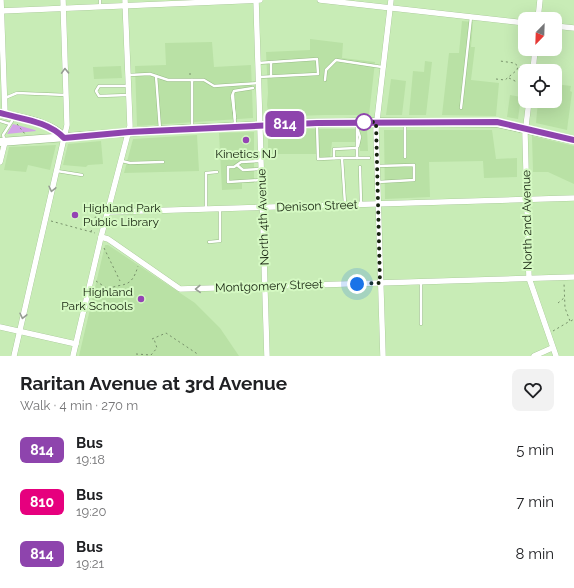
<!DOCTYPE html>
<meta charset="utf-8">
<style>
:root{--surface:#fff;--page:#f2f2f2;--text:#202124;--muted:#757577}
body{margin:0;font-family:Raleway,sans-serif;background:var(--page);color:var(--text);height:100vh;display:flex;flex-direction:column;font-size:15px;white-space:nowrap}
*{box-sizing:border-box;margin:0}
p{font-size:13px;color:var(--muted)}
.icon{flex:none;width:22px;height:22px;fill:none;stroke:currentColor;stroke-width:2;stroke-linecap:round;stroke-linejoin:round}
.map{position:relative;height:356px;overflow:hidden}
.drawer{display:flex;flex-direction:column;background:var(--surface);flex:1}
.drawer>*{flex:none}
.badge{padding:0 8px;border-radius:6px;font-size:14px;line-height:26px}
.needle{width:26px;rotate:203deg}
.buttons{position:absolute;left:518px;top:12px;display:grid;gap:8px}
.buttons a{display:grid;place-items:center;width:44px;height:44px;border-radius:8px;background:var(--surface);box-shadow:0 4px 16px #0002;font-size:20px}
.you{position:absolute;width:20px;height:20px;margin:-10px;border:3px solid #fff;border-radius:50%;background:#1a73e8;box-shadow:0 0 0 6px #1a73e833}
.map>.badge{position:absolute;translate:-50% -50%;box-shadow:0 0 0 2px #fff}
.round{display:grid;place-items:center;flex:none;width:42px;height:42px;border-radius:8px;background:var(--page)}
.headline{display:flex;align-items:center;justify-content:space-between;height:68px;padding:0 20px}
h1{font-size:19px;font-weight:700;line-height:30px}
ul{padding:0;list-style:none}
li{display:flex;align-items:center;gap:12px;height:52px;padding:0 20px}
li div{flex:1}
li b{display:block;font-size:15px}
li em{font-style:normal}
li .badge{min-width:44px;font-weight:700;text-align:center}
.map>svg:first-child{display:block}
</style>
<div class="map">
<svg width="574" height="356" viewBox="0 0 574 356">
<rect width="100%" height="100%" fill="#c8ecb6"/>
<g fill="#b9e1a5">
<polygon points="462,21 473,22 471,47 475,47 471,80 499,83 496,116 442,115 449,53 459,53"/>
<polygon points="310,39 343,43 342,58 375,62 369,115 324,115 269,117 267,105 268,93 266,52 310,50"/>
<polygon points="212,42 214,67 251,65 253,118 137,126 135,66 166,65 165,43"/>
<polygon points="425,61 432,62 426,115 409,115 413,71 424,72"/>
<polygon points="121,66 122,78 94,79 93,67"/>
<polygon points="391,79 406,81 402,115 386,115"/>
<polygon points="555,84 571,86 570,91 572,92 567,130 536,123 538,101 555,101"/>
<polygon points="510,95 521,97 518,119 507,117"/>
<polygon points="311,129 367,129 368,151 360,151 360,142 332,142 330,158 318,159 318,154 268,154 268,132"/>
<polygon points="384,130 492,130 496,159 517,158 517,177 484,178 483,161 429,162 430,197 385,199"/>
<polygon points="254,132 254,183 242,183 242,189 222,190 219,133"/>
<polygon points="197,135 199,171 124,173 133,139"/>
<polygon points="532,136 574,146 574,184 548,172 533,172"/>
<polygon points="101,141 103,164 88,165 86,167 63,165 68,144"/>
<polygon points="56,145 50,170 28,165 26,172 4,170 9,147"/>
<polygon points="105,245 108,245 195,303 220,328 239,356 79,356"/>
</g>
<polygon fill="#d3a3e8" points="13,124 35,130 36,131 7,134"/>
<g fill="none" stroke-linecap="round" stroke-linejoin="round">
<defs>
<g id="lane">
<polyline points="100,0 100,6"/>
<polyline points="271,62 271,76"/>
<polyline points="258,63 317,59 318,74 259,77"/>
<polyline points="129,75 150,74 168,80 204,80 214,86 258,83"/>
<polyline points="156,76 160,129"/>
<polyline points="325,80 326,70 336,60 382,67"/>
<polyline points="128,86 99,86 96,91 99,96 129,95"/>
<polyline points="233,94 235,125"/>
<polyline points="5,98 17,93 66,95"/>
<polyline points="461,108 471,17"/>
<polyline points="235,118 232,96 234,91 253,88"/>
<polyline points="0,121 10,124"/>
<polyline points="317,125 318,159 342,158"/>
<polyline points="405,125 405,157"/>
<polyline points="192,126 192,80"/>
<polyline points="357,128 360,137 358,146"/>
<polyline points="5,141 3,135 14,118"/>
<polyline points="334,158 334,149 357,148"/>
<polyline points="357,158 357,128"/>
<polyline points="122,161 130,163 163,162"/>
<polyline points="260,161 241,162 234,167 228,167 228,182 261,180"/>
<polyline points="237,165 243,170 260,169"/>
<polyline points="377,166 414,165 414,180 378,182"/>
<polyline points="360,167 361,204"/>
<polyline points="57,171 82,175"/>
<polyline points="345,204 342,158 369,158"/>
<polyline points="206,208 206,173 217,172"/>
<polyline points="209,242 220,241 220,209"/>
<polyline points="421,282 421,324"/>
</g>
<g id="street">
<polyline points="1,0 5,114"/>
<polyline points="256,0 267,356"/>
<polyline points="320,0 525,23"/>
<polyline points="0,11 260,0"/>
<polyline points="538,19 540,0"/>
<polyline points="555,26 574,28"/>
<polyline points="533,71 535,49"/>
<polyline points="529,101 525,134 529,278 556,356"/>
<polyline points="0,162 5,142"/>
<polyline points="108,212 574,198"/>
<polyline points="101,237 108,239 180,289 574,277"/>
<polyline points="0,327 76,344"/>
<polyline points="14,356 67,125 63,0"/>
<polyline points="73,356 101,237 130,126 125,0"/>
<polyline points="383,356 376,129 391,0"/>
<polyline points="534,356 552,348"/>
</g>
<g id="secondary">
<path d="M0 113C21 119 48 121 64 137"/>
<polyline points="0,142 160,130 317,123 369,122 497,123 574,140"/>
</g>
</defs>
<use href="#lane" stroke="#98bb87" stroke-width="3.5"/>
<use href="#street" stroke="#98bb87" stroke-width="6"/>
<use href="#secondary" stroke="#98bb87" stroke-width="9"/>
<g stroke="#77906a" stroke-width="1" stroke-dasharray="2 3" stroke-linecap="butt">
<polyline points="519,68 525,69"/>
<polyline points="190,73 190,75"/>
<polyline points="509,78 517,82 523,83"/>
<polyline points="496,79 505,80 517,70 518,66 514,63 500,61"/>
<polyline points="17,124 25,134"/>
<polyline points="51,221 95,233"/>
<polyline points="91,232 95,217 101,219"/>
<polyline points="104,248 120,281"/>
<path d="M96 281 108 289C123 282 131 290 138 266"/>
<polyline points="558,303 564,298"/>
<polyline points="571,321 574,319"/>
<polyline points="553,331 570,321 565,308 564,283"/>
<polyline points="152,339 166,333 199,355"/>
<polyline points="136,354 151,355 157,348 154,339"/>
</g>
<use href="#lane" stroke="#fff" stroke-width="2.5"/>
<use href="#street" stroke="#fff" stroke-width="5.5"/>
<use href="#secondary" stroke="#fff" stroke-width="8"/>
</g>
<defs><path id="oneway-chevron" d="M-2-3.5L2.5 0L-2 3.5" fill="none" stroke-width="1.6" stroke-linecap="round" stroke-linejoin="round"/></defs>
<g stroke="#969c93">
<use href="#oneway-chevron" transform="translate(65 71) rotate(-92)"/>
<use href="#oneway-chevron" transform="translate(52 189) rotate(103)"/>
<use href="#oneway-chevron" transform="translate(198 289) rotate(178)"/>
<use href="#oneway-chevron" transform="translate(23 316) rotate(103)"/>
</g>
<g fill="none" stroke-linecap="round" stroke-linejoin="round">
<defs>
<path id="line" d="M0 113C21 119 48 121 64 138L129 132 317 123 497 122 574 140"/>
</defs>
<use href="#line" stroke="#fff" stroke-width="9"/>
<use href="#line" stroke="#8e44ad" stroke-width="6"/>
<polyline stroke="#16230f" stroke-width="4" stroke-dasharray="0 7.2" points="357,284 380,283 376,122 364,122"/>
</g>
<circle fill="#fff" stroke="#8e44ad" stroke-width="2" cx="364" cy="122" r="8"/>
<g fill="#9544b4" stroke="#d5f9c3" stroke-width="1.5">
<circle cx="246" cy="140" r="4"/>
<circle cx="75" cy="215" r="4"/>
<circle cx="141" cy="299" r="4"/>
</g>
<g text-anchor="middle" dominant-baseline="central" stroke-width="4" stroke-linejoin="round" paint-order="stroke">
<g font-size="12" fill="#16230f" stroke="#d5f9c3">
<text x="246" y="154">Kinetics NJ</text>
<text x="83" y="208" text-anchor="start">Highland Park<tspan x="83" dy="14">Public Library</tspan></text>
<text x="133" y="292" text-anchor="end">Highland<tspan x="133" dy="14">Park Schools</tspan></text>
</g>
<g font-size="12" fill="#16230f" stroke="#d5f9c3">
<text transform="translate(317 206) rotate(-2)">Denison Street</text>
<text transform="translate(263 217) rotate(-92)">North 4th Avenue</text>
<text transform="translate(527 220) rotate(-91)">North 2nd Avenue</text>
<text transform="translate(269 286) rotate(-2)">Montgomery Street</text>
</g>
</g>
</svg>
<div class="buttons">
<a><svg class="needle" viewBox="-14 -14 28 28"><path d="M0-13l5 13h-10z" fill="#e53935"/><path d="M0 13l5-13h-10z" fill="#757577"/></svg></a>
<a><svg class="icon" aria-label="locate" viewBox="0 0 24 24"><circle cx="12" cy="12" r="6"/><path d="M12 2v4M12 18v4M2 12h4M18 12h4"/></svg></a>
</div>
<div class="you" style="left:357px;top:284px"></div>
<b class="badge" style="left:285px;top:124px;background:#8e44ad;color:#fff">814</b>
</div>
<section class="drawer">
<div class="headline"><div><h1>Raritan Avenue at 3rd Avenue</h1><p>Walk · 4 min · 270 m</p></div><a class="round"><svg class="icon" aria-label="heart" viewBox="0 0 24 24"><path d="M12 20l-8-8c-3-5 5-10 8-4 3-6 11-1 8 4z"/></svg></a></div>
<ul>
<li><span class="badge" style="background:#8e44ad;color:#fff">814</span><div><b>Bus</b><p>19:18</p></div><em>5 min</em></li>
<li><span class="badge" style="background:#e6007e;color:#fff">810</span><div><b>Bus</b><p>19:20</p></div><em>7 min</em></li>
<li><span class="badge" style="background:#8e44ad;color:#fff">814</span><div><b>Bus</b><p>19:21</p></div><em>8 min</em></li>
</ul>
</section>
